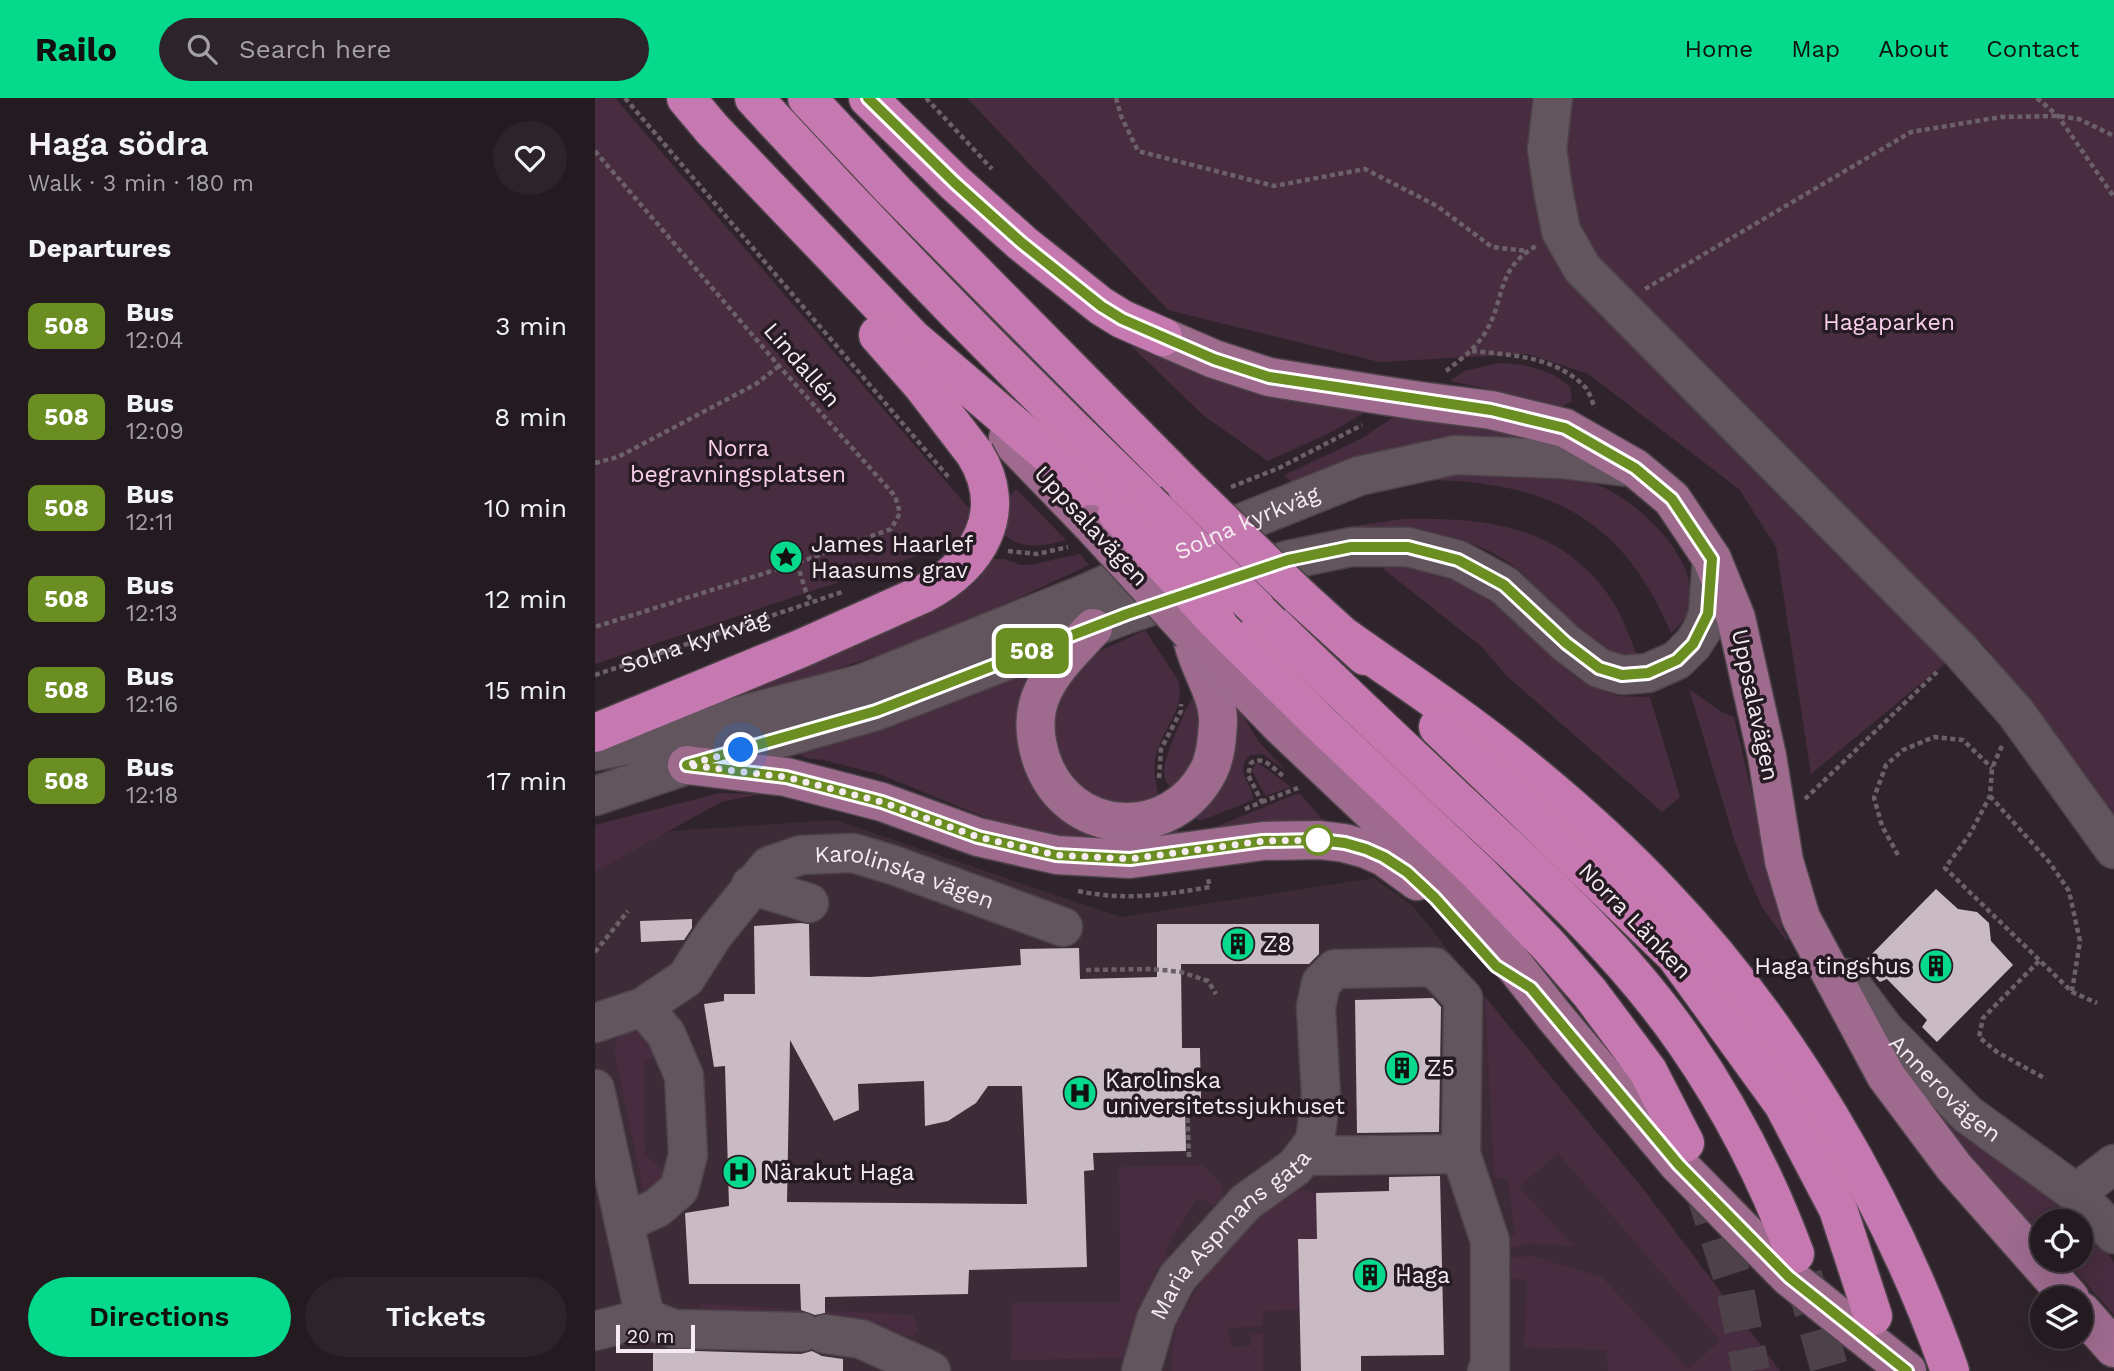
<!DOCTYPE html>
<meta charset="utf-8">
<style>
:root{--surface:#241b21;--page:#2c242a;--text:#f1f3f6;--muted:#a3a1a5;--line:#41393f;--accent:#05d98b}
body{margin:0;font-family:"Work Sans",sans-serif;background:var(--page);color:var(--text);height:100vh;display:flex;flex-direction:column;font-size:26px;white-space:nowrap}
*{box-sizing:border-box;margin:0}
p{font-size:23px;color:var(--muted)}
.icon{flex:none;width:38px;height:38px;fill:none;stroke:currentColor;stroke-width:2;stroke-linecap:round;stroke-linejoin:round}
.map{position:relative;flex:1;overflow:hidden}
.panel{display:flex;flex-direction:column;background:var(--surface);width:595px}
.panel>*{flex:none}
.badge{padding:0 14px;border-radius:10px;font-size:24px;line-height:46px}
.fabs{position:absolute;left:1435px;top:1111px;display:grid;gap:14px}
.fabs a{display:grid;place-items:center;width:63px;height:63px;border-radius:50%;background:var(--surface);box-shadow:0 7px 28px #0002,0 0 0 2px var(--line);font-size:35px}
.scale{position:absolute;left:21px;bottom:18px;width:79px;box-sizing:border-box;padding-left:7px;border:4px solid #f4ecf1;border-top:0;font-size:19px;line-height:24px;white-space:nowrap;color:#f4ecf1;-webkit-text-stroke:5px #261b22;paint-order:stroke}
.you{position:absolute;width:35px;height:35px;margin:-18px;border:5px solid #fff;border-radius:50%;background:#1a73e8;box-shadow:0 0 0 10px #1a73e833}
.map>.badge{position:absolute;translate:-50% -50%;box-shadow:0 0 0 4px #fff}
h2{padding:0 28px;font-size:26px;line-height:63px}
.round{display:grid;place-items:center;flex:none;width:74px;height:74px;border-radius:37px;background:var(--page)}
.head{display:flex;align-items:center;justify-content:space-between;height:119px;padding:0 28px}
h1{font-size:33px;font-weight:600;line-height:52px}
.cta{display:flex;gap:14px;margin-top:auto;padding:14px 28px}
.cta a{flex:1;height:80px;border-radius:42px;background:var(--accent);color:#111;font-size:28px;font-weight:600;line-height:80px;text-align:center}
.cta a+a{background:var(--page);color:var(--text)}
ul{padding:0;list-style:none}
li{display:flex;align-items:center;gap:21px;height:91px;padding:0 28px}
li div{flex:1}
li b{display:block;font-size:26px}
li em{font-style:normal}
li .badge{min-width:77px;font-weight:700;text-align:center}
header{display:flex;align-items:center;gap:42px;box-sizing:border-box;height:98px;padding:0 35px;background:var(--accent);color:#111}
header strong{font-size:33px}
nav{display:flex;gap:38px;margin-inline-start:auto;font-size:24px}
.search{width:490px;height:63px;background:var(--page);display:flex;align-items:center;gap:18px;box-sizing:border-box;padding:0 24px;border-radius:38px;color:var(--muted);font-size:26px}
main{display:flex;flex:1;min-height:0}
.map>svg:first-child{display:block}
</style>
<header>
<strong>Railo</strong>
<div class="search"><svg class="icon" aria-label="search" viewBox="0 0 24 24"><circle cx="10" cy="10" r="6"/><path d="M15 15l6 6"/></svg>Search here</div>
<nav><a>Home</a><a>Map</a><a>About</a><a>Contact</a></nav>
</header>
<main>
<section class="panel">
<div class="head"><div><h1>Haga södra</h1><p>Walk · 3 min · 180 m</p></div><a class="round"><svg class="icon" aria-label="heart" viewBox="0 0 24 24"><path d="M12 20l-8-8c-3-5 5-10 8-4 3-6 11-1 8 4z"/></svg></a></div>
<h2>Departures</h2>
<ul>
<li><span class="badge" style="background:#6b8e23;color:#fff">508</span><div><b>Bus</b><p>12:04</p></div><em>3 min</em></li>
<li><span class="badge" style="background:#6b8e23;color:#fff">508</span><div><b>Bus</b><p>12:09</p></div><em>8 min</em></li>
<li><span class="badge" style="background:#6b8e23;color:#fff">508</span><div><b>Bus</b><p>12:11</p></div><em>10 min</em></li>
<li><span class="badge" style="background:#6b8e23;color:#fff">508</span><div><b>Bus</b><p>12:13</p></div><em>12 min</em></li>
<li><span class="badge" style="background:#6b8e23;color:#fff">508</span><div><b>Bus</b><p>12:16</p></div><em>15 min</em></li>
<li><span class="badge" style="background:#6b8e23;color:#fff">508</span><div><b>Bus</b><p>12:18</p></div><em>17 min</em></li>
</ul>
<div class="cta"><a>Directions</a><a>Tickets</a></div>
</section>
<div class="map">
<svg width="1519" height="1273" viewBox="0 0 1519 1273">
<rect width="100%" height="100%" fill="#30242c"/>
<polygon fill="#3d2b37" points="240,722 526,819 779,780 819,809 890,899 1049,1092 1185,1273 0,1273 0,747 19,737"/>
<g fill="#472d3f">
<polygon points="0,0 20,0 377,414 363,444 0,566"/>
<polygon points="372,0 1519,0 1519,723 1391,549 1381,540 1216,676 1181,449 1144,391 993,276 933,256 784,264 573,212"/>
<polygon points="527,239 639,287 688,301 770,314 739,333 673,363 609,318"/>
<path d="M905 265C930 266 957 271 975 289L977 303 962 311 893 291 855 283 869 273Z"/>
<polygon points="802,317 845,320 956,345 698,386 689,377 764,342"/>
<path d="M877 366C904 370 931 374 957 378 969 380 983 380 994 384 1043 397 1137 488 1076 535 1028 421 955 384 834 382Z"/>
<path d="M421 391 471 442C451 448 422 453 407 434L413 400Z"/>
<path d="M807 421C890 419 967 427 1017 502 1028 519 1034 539 1042 556 992 565 949 487 910 462 859 430 807 431 749 435L744 430Z"/>
<polygon points="485,456 494,467 368,526 286,556 127,610 40,625 391,461 410,461 425,467 435,467"/>
<polygon points="782,466 814,467 845,475 890,493 987,583 1023,598 1055,599 1085,699 1067,714 912,578 887,549"/>
<path d="M550 532 583 582C592 608 567 633 561 657 557 671 562 688 564 702L523 712 463 674 455 612 487 566 505 553Z"/>
<polygon points="454,566 439,682 578,727 588,738 520,747 419,731 284,676 228,662 211,660 204,656"/>
<polygon points="1094,591 1128,615 1139,619 1174,769 1189,821 1186,824 1187,832 1194,842 1189,840 1167,809 1154,780 1140,744"/>
<path d="M600 596 605 609 604 657 579 692C573 687 569 682 569 673 569 657 591 609 600 596Z"/>
<path d="M637 610 644 612 665 645 691 673 668 656 655 657C638 676 658 683 658 702L605 723 597 716Z"/>
<path d="M661 665C666 666 691 685 696 689L671 698 657 673Z"/>
<polygon points="125,695 165,696 126,704 0,774 0,727"/>
<polygon points="704,695 726,720 737,725 613,732"/>
<polygon points="890,899 1049,1092 1185,1273 1013,1273 1011,1252 929,1249 932,1183 912,1179 913,1160 937,1158 1007,1179 1093,1271 1125,1243 963,1055 924,1089 979,1148 933,1145 911,1152 907,1142 920,1137 913,1081 899,1079"/>
<polygon points="33,934 45,935 69,955 49,963 50,1057 71,1075 59,1096 49,1094 19,953 22,940"/>
<polygon points="1317,984 1495,1130 1519,1164 1519,1217 1470,1162 1486,1162 1486,1124 1447,1124 1447,1138 1403,1091"/>
<polygon points="608,1067 627,1087 628,1098 623,1108 602,1100 570,1152 574,1160 560,1174 528,1260 416,1262 417,1205 525,1205 524,1069"/>
<polygon points="695,1090 721,1095 722,1141 703,1142 705,1212 669,1213 667,1228 633,1230 637,1249 656,1248 655,1235 668,1236 668,1273 577,1273 576,1255 582,1223 611,1177 637,1138"/>
<polygon points="106,1206 318,1217 324,1233 317,1239 260,1222 106,1215"/>
</g>
<g fill="#c9bac4" fill-rule="evenodd">
<polygon points="1341,791 1363,811 1382,814 1394,825 1396,843 1418,867 1342,944 1327,929 1332,922 1292,881 1285,884 1267,866"/>
<polygon points="97,821 97,830 89,842 46,844 45,823"/>
<path d="M205 825 214 826 215 878 275 879 426 867 425 851 484 850 485 881 562 879V826H724V856L714 866H586L587 950H605L606 1001H590L591 1053 498 1055 499 1072 489 1073 492 1169 374 1172 373 1196 230 1199V1215L220 1217 206 1212 205 1186H94L90 1115 134 1108 130 968 119 969 109 906 129 903V896H160L159 828ZM195 942 239 1023 264 1012 263 986 329 983 330 1028 353 1023 381 1005 393 988H427L432 1106 192 1104Z"/>
<polygon points="838,900 846,909 844,1034 762,1035 760,902"/>
<polygon points="845,1078 849,1257 766,1258 766,1273 706,1273 703,1141 722,1141 721,1095 794,1093 794,1079"/>
<polygon points="101,1253 206,1256 217,1253 227,1258 248,1261 248,1273 58,1273 58,1255"/>
</g>
<g fill="none" stroke-linecap="round" stroke-linejoin="round">
<g stroke="#4d424a" stroke-width="38" stroke-dasharray="38 19" stroke-linecap="butt">
<polyline points="1107,1086 1139,1185 1156,1273"/>
<polyline points="1208,1177 1235,1273"/>
</g>
<defs>
<g id="minor">
<polyline points="958,0 952,51 958,92 966,133 987,170 1365,552 1421,615 1519,751"/>
<path id="s2" d="M0 653 33 647 266 586 492 495 654 422 764 378 860 357 967 361 1040 370"/>
<polyline points="0,698 92,667 281,613 532,516 693,462 756,449 813,449 863,462 909,487 971,545 1004,570 1027,577 1053,575 1082,562 1098,546 1107,532 1113,516 1117,461"/>
<polyline points="156,787 214,805"/>
<path id="s3" d="M1251 880 1290 932 1372 1016 1481 1095 1519 1136"/>
<path id="s4" d="M0 925 48 909 91 880 119 836 174 768 206 757 258 755 298 767 468 829"/>
<polyline points="0,991 50,1220"/>
<polyline points="709,1058 866,1056"/>
<polyline points="1481,1095 1519,1066"/>
<polyline points="29,1125 62,1110 84,1091 93,1057 89,978 71,936 48,909"/>
<polyline points="0,1233 50,1220 79,1231 207,1234"/>
<polyline points="230,1236 266,1241 336,1273"/>
<path id="s5" d="M546 1273 561 1221 582 1180 651 1104 700 1069 720 1043 726 997 721 909 726 885 740 871 839 869 868 900 866 1056 895 1143V1272L892 1273"/>
</g>
<g id="major">
<polyline points="568,239 619,261 674,279 792,298"/>
<polyline points="825,303 896,312 970,330 1040,370 1077,401 1117,461 1141,520 1172,658 1189,763 1206,820 1291,978 1359,1069 1475,1200"/>
<polyline points="413,340 496,426"/>
<path d="M498 530C480 550 460 568 448 593 438 614 439 638 446 660 472 740 577 746 614 672 621 658 622 640 623 625 624 597 604 571 598 544"/>
<polyline points="596,535 685,627 781,718 896,838 960,919 1084,1067 1194,1179 1312,1273"/>
<polyline points="92,667 191,679 287,704 383,739 462,757 535,761 668,743 725,742 749,745 771,751 789,759 822,783"/>
<polyline points="1486,1213 1519,1250"/>
</g>
<g id="highway">
<polyline points="91,0 117,31 317,240 522,415"/>
<path d="M159 0C286 139 417 273 552 403"/>
<polyline points="212,0 300,94 591,388"/>
<polyline points="273,0 360,85 427,145 506,208 527,221 568,239"/>
<polyline points="283,237 327,287 380,356"/>
<polyline points="704,498 770,558"/>
<path d="M661 510C727 575 794 638 861 701 943 777 1026 851 1090 944 1135 1009 1172 1081 1200 1156"/>
<polyline points="622,524 724,624 883,774 955,849 995,895 1053,973 1090,1045"/>
<path d="M751 540C803 577 857 612 906 651 962 695 1018 744 1067 796 1191 925 1296 1105 1355 1273"/>
<polyline points="843,629 1080,857 1188,1006 1243,1111 1278,1218"/>
<polyline points="0,635 207,550 328,496"/>
</g>
</defs>
<use href="#minor" stroke="#4d4349" stroke-width="41"/>
<use href="#major" stroke="#4d4349" stroke-width="41"/>
<use href="#highway" stroke="#4d4349" stroke-width="41"/>
<g stroke="#6c6168" stroke-width="4.5" stroke-dasharray="5 3.5" stroke-linecap="butt">
<polyline points="30,0 355,381"/>
<polyline points="331,0 397,71"/>
<polyline points="521,0 526,18 543,53 679,88 770,71 842,108 897,149 932,153"/>
<polyline points="1442,0 1463,18 1519,99"/>
<polyline points="0,53 184,268 300,398 305,415 296,431 202,465 0,529"/>
<polyline points="1050,191 1316,34 1406,19 1463,18 1484,21 1519,38"/>
<path d="M877 253C916 257 961 258 991 290 995 295 997 304 1000 310"/>
<path d="M851 273C865 262 880 251 890 235 911 201 900 172 941 148"/>
<polyline points="0,365 23,359 161,286 184,268"/>
<polyline points="636,389 684,370 767,327"/>
<polyline points="413,453 442,456 473,449"/>
<polyline points="202,465 211,494 217,504"/>
<path id="s1" d="M0 577 247 494"/>
<polyline points="1407,648 1397,670 1395,698 1375,736 1350,770 1477,894 1502,905"/>
<polyline points="564,680 566,651 586,613 586,606"/>
<polyline points="1395,698 1455,765 1474,793 1485,843 1477,893"/>
<polyline points="1210,701 1342,574"/>
<polyline points="667,704 703,690"/>
<path d="M650 711 667 704 653 677 656 665C668 657 678 670 688 678"/>
<polyline points="1303,757 1287,728 1279,700 1291,667 1308,652 1339,639 1368,642 1397,670"/>
<path d="M483 793C530 803 568 797 615 789L613 781"/>
<polyline points="0,854 33,813"/>
<polyline points="1444,863 1388,920 1384,939 1402,954 1451,981"/>
<polyline points="491,872 557,871 586,874 613,883 621,896"/>
<polyline points="598,1005 603,1005 603,1011"/>
<polyline points="594,1059 592,1006 598,1005 598,1001"/>
</g>
<use href="#minor" stroke="#62555e" stroke-width="38"/>
<use href="#major" stroke="#9e6b8f" stroke-width="38"/>
<use href="#highway" stroke="#c679b0" stroke-width="38"/>
<defs>
<g id="major-bridge">
<polyline points="792,298 825,303"/>
<polyline points="496,426 596,535"/>
</g>
<g id="highway-bridge">
<polyline points="591,388 704,498"/>
<polyline points="552,403 661,510"/>
<polyline points="522,415 622,524"/>
<path d="M328 496C383 467 416 415 380 356"/>
</g>
</defs>
<use href="#major-bridge" stroke="#4d4349" stroke-width="41" stroke-linecap="butt"/>
<use href="#highway-bridge" stroke="#4d4349" stroke-width="41" stroke-linecap="butt"/>
<use href="#major-bridge" stroke="#9e6b8f" stroke-width="38"/>
<use href="#highway-bridge" stroke="#c679b0" stroke-width="38"/>
</g>
<g fill="none" stroke-linecap="round" stroke-linejoin="round">
<defs>
<polyline id="line" points="273,0 360,85 427,145 506,208 527,221 619,261 674,279 896,312 970,330 1040,370 1077,401 1117,461 1113,516 1098,546 1082,562 1053,575 1027,577 1004,570 971,545 909,487 863,462 813,449 756,449 693,462 532,516 281,613 92,667 191,679 287,704 383,739 461,757 535,761 668,743 725,742 750,745 771,751 789,759 812,774 840,800 901,868 936,890 1084,1067 1194,1179 1312,1273"/>
</defs>
<use href="#line" stroke="#fff" stroke-width="16"/>
<use href="#line" stroke="#6b8e23" stroke-width="10"/>
<polyline stroke="#f4ecf1" stroke-width="7" stroke-dasharray="0 12.6" points="146,652 92,667 191,679 287,704 383,739 461,757 535,761 668,743 725,742 723,742"/>
</g>
<defs>
<symbol id="sight-disc" viewBox="-11 -11 22 22"><circle r="9.5" fill="#05d98b" stroke="#261b22"/><path d="M0-6L1.8-2.2L6-1.7L2.9 1.2L3.7 5.4L0 3.3L-3.7 5.4L-2.9 1.2L-6-1.7L-1.8-2.2Z" fill="#111"/></symbol>
<symbol id="building-disc" viewBox="-11 -11 22 22"><circle r="9.5" fill="#05d98b" stroke="#261b22"/><path d="M-4-6H4V6H1V3H-1V6H-4ZM-2.5-4.3h1.7v1.8h-1.7ZM.8-4.3h1.7v1.8H.8ZM-2.5-1h1.7V.8h-1.7ZM.8-1h1.7V.8H.8Z" fill="#111"/></symbol>
<symbol id="hospital-disc" viewBox="-11 -11 22 22"><circle r="9.5" fill="#05d98b" stroke="#261b22"/><path d="M-5-5h3v3.5h4V-5h3V5h-3V1.5h-4V5h-3Z" fill="#111"/></symbol>
</defs>
<g fill-rule="evenodd">
<use href="#sight-disc" x="172" y="440" width="38" height="38"/>
<use href="#building-disc" x="624" y="827" width="38" height="38"/>
<use href="#building-disc" x="1322" y="849" width="38" height="38"/>
<use href="#building-disc" x="788" y="951" width="38" height="38"/>
<use href="#hospital-disc" x="466" y="976" width="38" height="38"/>
<use href="#hospital-disc" x="125" y="1055" width="38" height="38"/>
<use href="#building-disc" x="756" y="1158" width="38" height="38"/>
</g>
<circle fill="#fff" stroke="#6b8e23" stroke-width="3.5" cx="723" cy="742" r="14"/>
<g text-anchor="middle" dominant-baseline="central" stroke-width="7" stroke-linejoin="round" paint-order="stroke">
<g font-size="23" fill="#f9d0eb" stroke="#261b22">
<text x="1294" y="224">Hagaparken</text>
<text x="143" y="350">Norra<tspan x="143" dy="26">begravningsplatsen</tspan></text>
</g>
<g font-size="23" fill="#f4ecf1" stroke="#261b22">
<text transform="translate(207 267) rotate(49)">Lindallén</text>
<text stroke="none"><textPath href="#s2" startOffset="693">Solna kyrkväg</textPath></text>
<text transform="translate(496 428) rotate(47)">Uppsalavägen</text>
<text stroke="none"><textPath href="#s1" startOffset="105">Solna kyrkväg</textPath></text>
<text transform="translate(1160 607) rotate(78)">Uppsalavägen</text>
<text stroke="none"><textPath href="#s4" startOffset="383">Karolinska vägen</textPath></text>
<text transform="translate(1040 823) rotate(46)">Norra Länken</text>
<text stroke="none"><textPath href="#s3" startOffset="149">Annerovägen</textPath></text>
<text stroke="none"><textPath href="#s5" startOffset="168">Maria Aspmans gata</textPath></text>
</g>
<g font-size="23" fill="#f4ecf1" stroke="#261b22" text-anchor="start">
<text x="216" y="446">James Haarlef<tspan x="216" dy="26">Haasums grav</tspan></text>
<text x="668" y="846">Z8</text>
<text x="1316" y="868" text-anchor="end">Haga tingshus</text>
<text x="832" y="970">Z5</text>
<text x="510" y="982">Karolinska<tspan x="510" dy="26">universitetssjukhuset</tspan></text>
<text x="168" y="1074">Närakut Haga</text>
<text x="800" y="1177">Haga</text>
</g>
</g>
</svg>
<div class="fabs">
<a><svg class="icon" aria-label="locate" viewBox="0 0 24 24"><circle cx="12" cy="12" r="6"/><path d="M12 2v4M12 18v4M2 12h4M18 12h4"/></svg></a>
<a><svg class="icon" aria-label="layers" viewBox="0 0 24 24"><path d="M12 4l9 5-9 5-9-5zM3 14l9 5 9-5"/></svg></a>
</div>
<div class="scale">20 m</div>
<div class="you" style="left:146px;top:652px"></div>
<b class="badge" style="left:437px;top:553px;background:#6b8e23;color:#fff">508</b>
</div>
</main>
